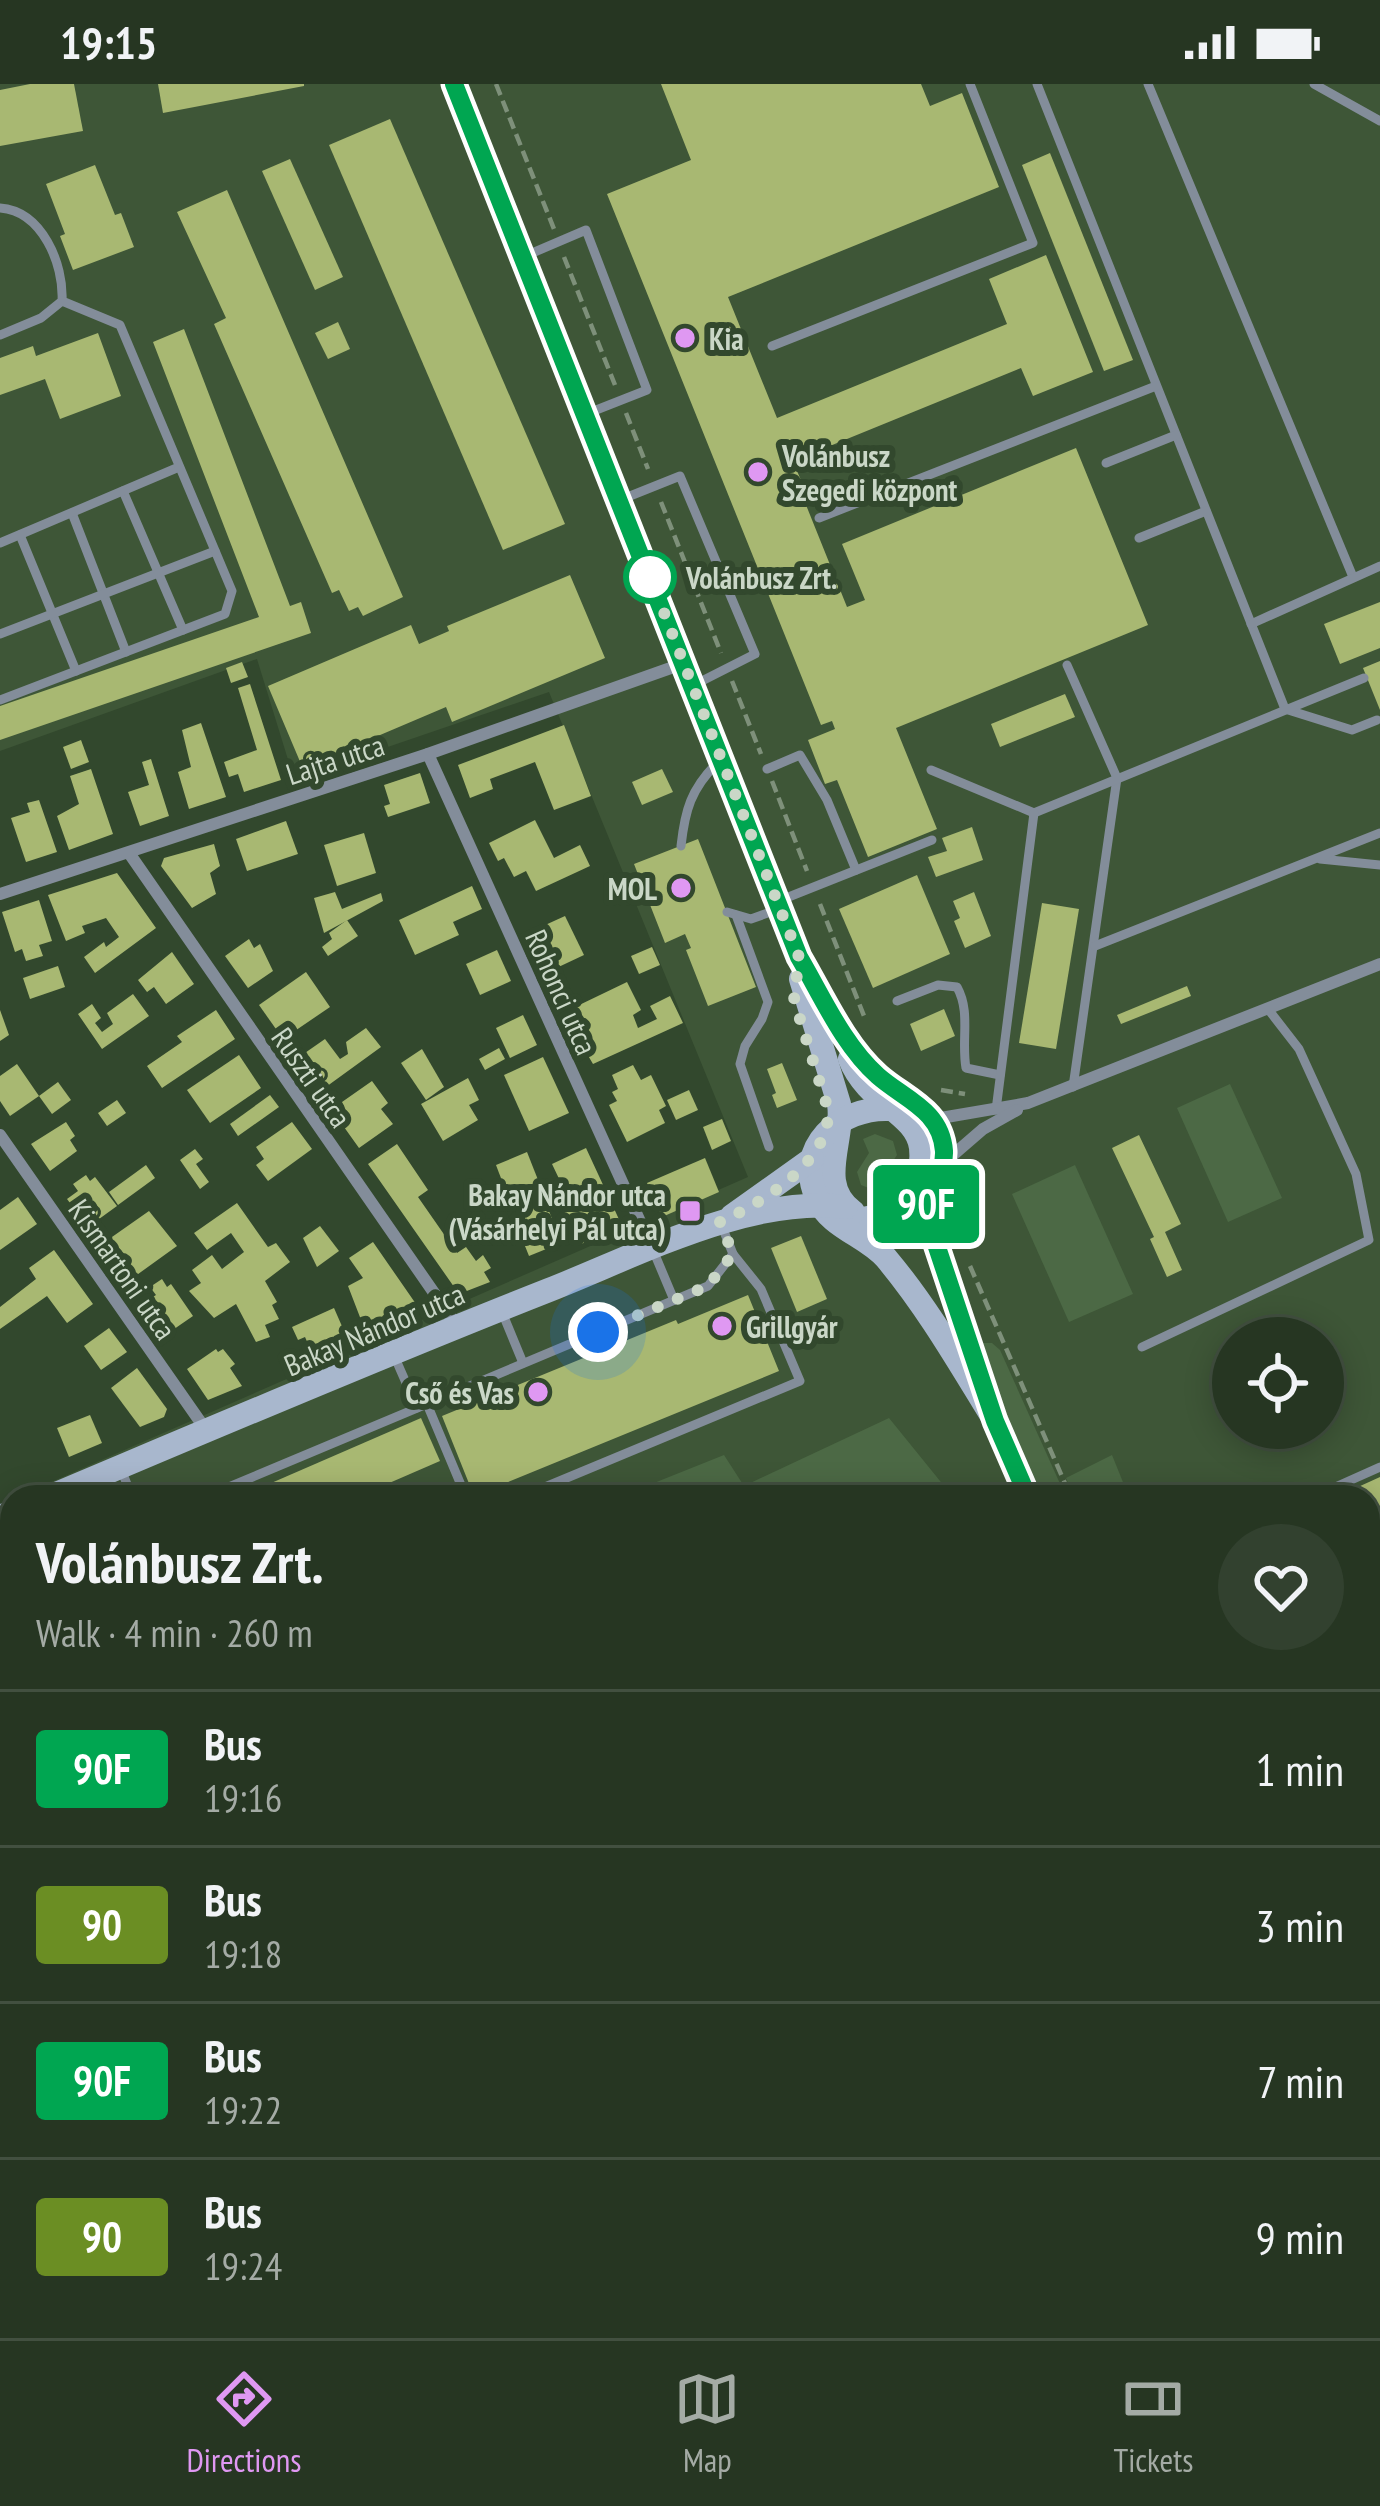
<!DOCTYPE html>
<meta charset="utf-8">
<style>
:root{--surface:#263622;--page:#32412f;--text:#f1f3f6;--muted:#a4aba5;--line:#425040;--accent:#df98f2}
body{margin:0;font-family:"PT Sans Narrow",sans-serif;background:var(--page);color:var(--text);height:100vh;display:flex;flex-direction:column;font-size:45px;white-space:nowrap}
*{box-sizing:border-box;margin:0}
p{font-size:39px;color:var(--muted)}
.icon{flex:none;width:66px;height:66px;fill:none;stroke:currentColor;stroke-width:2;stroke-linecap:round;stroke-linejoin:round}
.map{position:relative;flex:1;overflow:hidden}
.panel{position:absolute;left:0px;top:1401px;width:1380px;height:855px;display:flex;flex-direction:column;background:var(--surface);border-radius:36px 36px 0 0;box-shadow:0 6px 30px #0003,0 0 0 3px var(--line)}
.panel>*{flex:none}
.badge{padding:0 24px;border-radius:9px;font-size:42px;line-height:78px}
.tools{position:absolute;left:1212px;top:1233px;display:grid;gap:24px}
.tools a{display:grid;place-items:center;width:132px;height:132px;border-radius:50%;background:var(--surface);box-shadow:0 6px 30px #0003,0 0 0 3px var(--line);font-size:60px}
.you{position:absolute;width:60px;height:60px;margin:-30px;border:9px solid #fff;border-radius:50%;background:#1a73e8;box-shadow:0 0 0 18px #1a73e833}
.map>.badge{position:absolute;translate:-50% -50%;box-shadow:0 0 0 6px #fff}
.round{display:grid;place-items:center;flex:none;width:126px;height:126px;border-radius:63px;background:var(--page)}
.headline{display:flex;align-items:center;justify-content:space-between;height:204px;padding:0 36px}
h1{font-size:57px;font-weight:700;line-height:90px}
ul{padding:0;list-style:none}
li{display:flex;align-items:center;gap:36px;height:156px;padding:0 36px;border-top:3px solid var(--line)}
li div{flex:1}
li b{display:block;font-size:45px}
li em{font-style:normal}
li .badge{min-width:132px;font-weight:700;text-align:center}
.status{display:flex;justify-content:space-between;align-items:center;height:84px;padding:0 60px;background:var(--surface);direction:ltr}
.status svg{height:33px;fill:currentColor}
.tabs{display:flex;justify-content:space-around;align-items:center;height:168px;border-top:3px solid var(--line);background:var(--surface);font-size:33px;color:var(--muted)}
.tabs a{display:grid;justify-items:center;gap:6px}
.tabs .current{color:var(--accent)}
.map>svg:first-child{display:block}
</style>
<div class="status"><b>19:15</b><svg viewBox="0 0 49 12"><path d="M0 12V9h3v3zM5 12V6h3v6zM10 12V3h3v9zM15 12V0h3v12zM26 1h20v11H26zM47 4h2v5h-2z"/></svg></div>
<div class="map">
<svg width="1380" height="2254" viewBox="0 0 1380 2254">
<rect width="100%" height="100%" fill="#32482d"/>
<g fill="#3e5637" fill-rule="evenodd">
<path d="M0 0H1380V2254H33L27 2244H1368V1413H17L748 1093 549 608 294 695 257 575 0 667ZM1233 1254H1323V1344H1233Z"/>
<polygon points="12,1415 12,2219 0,2198 0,1420"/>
</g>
<g fill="#4c6945">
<polygon points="1230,1000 1282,1114 1228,1138 1177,1024"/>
<polygon points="875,1050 893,1057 897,1071 885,1089 891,1103 879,1108 861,1101 857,1088 869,1069 863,1055"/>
<polygon points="1075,1081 1133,1210 1069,1238 1012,1110"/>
<polygon points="980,1259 992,1259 1000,1266 1066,1413 1040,1413 1000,1325"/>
<polygon points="889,1334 953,1413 619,1413 724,1371 744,1402"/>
<polygon points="1112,1371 1129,1413 1074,1413 1066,1394"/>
<polygon points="1368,2008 1380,2026 1380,2068 1371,2073"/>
</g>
<g fill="#a8b872">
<polygon points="30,0 74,0 83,47 0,62 0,6"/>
<polygon points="158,0 304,0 304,2 163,29"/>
<polygon points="661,0 921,0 930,22 962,9 999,103 728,213 777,334 1007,240 989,195 1046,171 1093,288 1033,312 1021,284 793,377 802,399 798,401 847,523 865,516 842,460 1076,364 1148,541 896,644 937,745 868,773 837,696 825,700 808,656 835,645 832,637 821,641 607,110 691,76"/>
<polygon points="390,35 565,440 503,466 329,61"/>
<polygon points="1050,69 1133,276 1104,287 1022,81"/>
<polygon points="290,75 343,193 315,206 262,87"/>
<polygon points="95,81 115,131 121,129 134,163 73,186 60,152 65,150 46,100"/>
<polygon points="227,106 403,513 363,532 358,523 349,527 339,506 332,509 214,240 226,234 177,128"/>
<polygon points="338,238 350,265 328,275 315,249"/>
<polygon points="184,245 290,522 301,518 311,549 0,656 0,622 259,533 153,258"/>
<polygon points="98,249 121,312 60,335 45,295 0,311 0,274 33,262 36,272"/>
<polygon points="570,491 605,574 452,638 446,623 326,674 327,678 304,687 268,602 411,541 419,560 449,547 447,542"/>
<polygon points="1380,518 1380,564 1340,580 1324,540"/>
<polygon points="1380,577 1380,626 1363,584"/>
<polygon points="242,578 248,593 231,599 226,584"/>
<polygon points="250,600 281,696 244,708 238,690 229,693 224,678 257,666 238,604"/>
<polygon points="1065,610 1075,633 1000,663 991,640"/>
<polygon points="201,639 226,713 189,725 178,688 191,683 182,646"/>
<polygon points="564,641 591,712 554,726 535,678 490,695 493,705 470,714 458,681"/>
<polygon points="81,656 89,678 71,685 63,663"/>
<polygon points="151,675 169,732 140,742 128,708 149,701 142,678"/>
<polygon points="91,685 113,750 69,766 57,732 79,720 70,692"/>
<polygon points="662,685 673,708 642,721 632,698"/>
<polygon points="420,689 430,719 388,733 384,722 390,720 384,701"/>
<polygon points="39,716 57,768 26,778 11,734 30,728 27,719"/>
<polygon points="535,736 554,774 580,761 590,782 536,807 526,787 514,793 504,774 498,777 489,759"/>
<polygon points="286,737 298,770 247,787 236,755"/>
<polygon points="972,743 983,776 936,793 928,773 947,767 942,754"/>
<polygon points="364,749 376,789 337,802 324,761"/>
<polygon points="698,755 756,903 708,922 686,866 691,864 685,850 665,859 634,780"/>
<polygon points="214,760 220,782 210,789 216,810 192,824 161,782 164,774"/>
<polygon points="117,789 156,844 95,889 84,873 104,858 106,863 119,853 106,834 82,842 85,849 66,857 48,811"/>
<polygon points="917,791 950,870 873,904 839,825"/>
<polygon points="472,802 482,825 453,838 459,851 415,871 399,836"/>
<polygon points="335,808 342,825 381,809 383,817 324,849 314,814"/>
<polygon points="974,808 991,852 965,864 954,837 960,834 953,817"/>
<polygon points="39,816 52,857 39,861 43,872 26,877 22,865 15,868 2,828"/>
<polygon points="1042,819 1079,825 1056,965 1019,959"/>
<polygon points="565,832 584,871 550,887 532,847"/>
<polygon points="347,836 358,852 328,872 322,863 332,855 329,849"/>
<polygon points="249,855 254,864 260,860 273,887 248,904 225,872"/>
<polygon points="652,863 660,881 639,890 631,872"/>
<polygon points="497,866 511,897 480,911 466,880"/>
<polygon points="172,868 194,900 166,920 154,903 147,908 138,896"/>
<polygon points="58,882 65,903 30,915 23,894"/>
<polygon points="306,888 330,923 283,955 259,921"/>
<polygon points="627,898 641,926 633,931 638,944 657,935 650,922 670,912 683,939 593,980 583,963 591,960 573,924"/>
<polygon points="1187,902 1191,912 1121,940 1117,931"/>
<polygon points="133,910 149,932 102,965 78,930 92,920 101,934 95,939 102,948 113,940 107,929"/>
<polygon points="944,925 955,952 921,967 910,940"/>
<polygon points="0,926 9,951 0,957"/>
<polygon points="216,926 235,955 162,1004 147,982 182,958 177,952"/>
<polygon points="523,931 537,961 510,974 496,944"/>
<polygon points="366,944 381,963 319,1008 299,981 306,976 302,971 325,955 340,975 348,970 346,958"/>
<polygon points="499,964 505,975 485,986 479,975"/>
<polygon points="422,965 444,1003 426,1016 401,979"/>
<polygon points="239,971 261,1004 210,1039 187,1006"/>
<polygon points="543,973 569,1029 529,1047 504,991"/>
<polygon points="782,979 797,1016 777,1024 772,1011 776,1009 767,985"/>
<polygon points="17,980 39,1012 10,1032 0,1017 0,992"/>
<polygon points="633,981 641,996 651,991 666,1022 659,1026 665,1039 627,1058 609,1021 617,1017 612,1008 618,1005 612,991"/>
<polygon points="468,994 479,1016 469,1021 478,1036 443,1057 421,1020"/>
<polygon points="372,997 388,1019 381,1025 393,1040 359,1064 334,1029 344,1022 342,1018"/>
<polygon points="58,998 71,1016 52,1030 39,1012"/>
<polygon points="689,1006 698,1026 676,1036 667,1016"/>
<polygon points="270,1011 279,1023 238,1052 230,1040"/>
<polygon points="117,1016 126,1029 107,1042 98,1029"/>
<polygon points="722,1035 731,1057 712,1066 703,1043"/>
<polygon points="66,1038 75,1052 70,1056 77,1067 50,1087 31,1060"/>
<polygon points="292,1038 312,1065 268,1097 256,1081 264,1075 256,1063"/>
<polygon points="1139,1051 1181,1140 1165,1148 1182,1186 1167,1193 1150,1155 1154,1153 1112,1064"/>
<polygon points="397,1060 428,1106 418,1113 457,1169 466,1163 476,1177 483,1171 491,1184 484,1188 490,1198 459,1210 368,1080"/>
<polygon points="586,1064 623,1144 581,1160 564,1129 573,1124 552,1080"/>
<polygon points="195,1065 203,1075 196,1080 209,1098 200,1105 180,1076"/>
<polygon points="527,1068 542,1106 510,1118 496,1081"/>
<polygon points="705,1074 719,1108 662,1133 647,1099"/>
<polygon points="146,1081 155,1094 118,1121 109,1108"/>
<polygon points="86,1091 90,1097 95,1093 117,1122 88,1143 67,1115 78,1107 73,1100"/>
<polygon points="18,1113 37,1140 0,1166 0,1126"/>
<polygon points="237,1119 268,1163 276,1159 290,1178 265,1197 277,1218 272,1221 279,1235 265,1241 270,1253 256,1258 236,1220 214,1234 189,1207 201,1199 192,1186 212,1171 222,1185 244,1168 231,1149 207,1166 194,1149"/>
<polygon points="546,1119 561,1159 529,1172 513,1132"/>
<polygon points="149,1127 177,1162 134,1193 123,1177 118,1181 102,1160"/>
<polygon points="320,1142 339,1167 317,1183 303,1154"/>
<polygon points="801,1152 827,1215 797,1228 771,1164"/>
<polygon points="373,1158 416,1220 363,1241 348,1202 363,1194 349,1174"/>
<polygon points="54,1166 93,1220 67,1239 47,1212 0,1245 0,1223 36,1195 29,1184"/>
<polygon points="162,1195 167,1203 171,1200 193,1232 164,1252 142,1220 156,1211 150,1203"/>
<polygon points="748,1211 779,1287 474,1412 442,1332 676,1236 678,1240"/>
<polygon points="334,1224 348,1256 313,1271 305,1253 298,1256 292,1243"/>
<polygon points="109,1244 127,1268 101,1286 84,1262"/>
<polygon points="216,1265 218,1268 223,1265 235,1280 230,1284 242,1302 208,1316 187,1285"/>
<polygon points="137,1284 167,1325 164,1333 140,1343 111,1304"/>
<polygon points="90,1331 102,1359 69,1373 57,1344"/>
<polygon points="421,1334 440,1377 357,1413 239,1413"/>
<polygon points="1380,1393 1380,1638 1368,1644 1368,1413 1336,1413"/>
<polygon points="12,1511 12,1611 0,1616 0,1516"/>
<polygon points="1380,1857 1380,1925 1368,1899 1368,1863"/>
<polygon points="143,2244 181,2244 184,2249 176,2254 149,2254"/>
<polygon points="260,2244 362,2244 346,2254 244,2254"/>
<polygon points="637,2244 801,2244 806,2254 618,2254"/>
<polygon points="1036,2244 1040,2254 986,2254 982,2245"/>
<polygon points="1052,2244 1082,2244 1060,2254"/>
</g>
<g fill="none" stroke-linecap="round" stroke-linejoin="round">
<g stroke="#7e907a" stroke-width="4.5" stroke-dasharray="12 6" stroke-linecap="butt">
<polyline points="496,0 554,145"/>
<polyline points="564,173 615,301"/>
<polyline points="626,329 648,385"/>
<polyline points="661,418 721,569"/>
<polyline points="732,597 761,670"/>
<polyline points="772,697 807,787"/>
<polyline points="820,820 864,932"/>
<polyline points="941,1006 965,1010"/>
<polyline points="970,1182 1071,1413"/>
</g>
<g stroke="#838d9a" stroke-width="9">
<polyline points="1037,0 1285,625 1352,646 1377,636"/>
<polyline points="1148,0 1353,493"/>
<polyline points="1314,0 1380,37"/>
<path d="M0 124C42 127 64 180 62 217L41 234 0 251"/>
<polyline points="523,173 586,146 647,306 586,330"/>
<polyline points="772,262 1033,159 970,0"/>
<polyline points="1106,379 1176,351"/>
<polyline points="123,407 183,546"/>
<polyline points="620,416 680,392 755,570 692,602"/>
<polyline points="72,429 126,568"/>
<polyline points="819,434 1156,302"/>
<polyline points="20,451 76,587"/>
<polyline points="1139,454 1206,427"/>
<polyline points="0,459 179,383"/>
<polyline points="1251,540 1380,482"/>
<polyline points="0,550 215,467"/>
<polyline points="1067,581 1117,694 1073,1003"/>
<polyline points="0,616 225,530 232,507 120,241 62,217"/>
<polyline points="767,685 800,671 827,716 856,786"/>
<polyline points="931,686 1034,729 1364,594"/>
<path d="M681 762C685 726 691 705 717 679"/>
<polyline points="1320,775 1380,781"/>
<polyline points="781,816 932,756"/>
<polyline points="727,828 751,835 779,825"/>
<polyline points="736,831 768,918 762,935 745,962 740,980 769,1063"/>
<polyline points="1095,862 1380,749"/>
<path d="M897 917 938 901 957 903C971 928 961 956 966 984L1000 991"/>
<polyline points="996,1026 1034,729"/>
<polyline points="653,1166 674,1216"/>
<polyline points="502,1228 523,1279"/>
<polyline points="1142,1263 1369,1156 1356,1090 1299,965 1268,925"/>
<polyline points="393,1269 417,1324"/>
<polyline points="427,1320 466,1413"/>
<polyline points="121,1385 132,1413"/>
<polyline points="205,1413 708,1202 733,1170 721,1140"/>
<polyline points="521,1413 800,1297 761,1205 733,1170"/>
<polyline points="1313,1413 1380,1383"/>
<polyline points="0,1435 12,1461"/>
<polyline points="0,1499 12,1494"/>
<polyline points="0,1631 12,1626"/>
<polyline points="1368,1692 1380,1687"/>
<polyline points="1368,1760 1380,1754"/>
<polyline points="0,1863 12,1883"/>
<polyline points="0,1970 12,1966"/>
<polyline points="1368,1979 1380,1973"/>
<polyline points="0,2055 12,2053"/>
<polyline points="1368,2095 1380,2088"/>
<polyline points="0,2123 12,2134"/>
<polyline points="101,2244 107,2254"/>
<polyline points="217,2244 223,2254"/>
<polyline points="948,2244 950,2254"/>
<polyline points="1151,2244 1156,2254"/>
<polyline points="824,2254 833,2244"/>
</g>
<g stroke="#838d9a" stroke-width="12">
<polyline points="428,670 652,1164"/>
<polyline points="129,769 457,1242"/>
<polyline points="0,810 428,670 682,580"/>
<polyline points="929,1036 1028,1019 1380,880"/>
<polyline points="0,1051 206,1346"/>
<polyline points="946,1077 983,1045 1017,1026"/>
<polyline points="493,2254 511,2244"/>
</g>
<g stroke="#a8b7cd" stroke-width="24">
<path d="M454 0 799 873C820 911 841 950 869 984 890 1008 924 1014 938 1045 961 1095 917 1140 867 1134"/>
<path d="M801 895 839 1020C845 1057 815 1100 853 1128"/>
<path d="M850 975C867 1019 917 1029 921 1064 924 1087 913 1109 913 1132"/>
<path d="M889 1025C840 1023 794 1063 817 1114 830 1144 866 1151 886 1174 928 1224 961 1282 995 1337"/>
<polyline points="927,1115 926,1130 995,1337 1029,1413"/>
<polyline points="732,1132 812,1075"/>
<path d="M49 1413C215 1343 381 1272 549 1206 638 1171 750 1111 846 1123"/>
<polyline points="0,1433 12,1428"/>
<polyline points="1368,2183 1380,2210"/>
</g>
</g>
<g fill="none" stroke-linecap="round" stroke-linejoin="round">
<defs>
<path id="line" d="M454 0 799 873C822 912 843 961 878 992 904 1015 941 1026 944 1067 945 1092 927 1107 926 1130L995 1337 1028 1413"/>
</defs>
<use href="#line" stroke="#fff" stroke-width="27"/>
<use href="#line" stroke="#00a651" stroke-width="18"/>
<path stroke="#cad7c7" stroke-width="12" stroke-dasharray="0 21.6" d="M598 1248 708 1202 733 1170 720 1138C763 1118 831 1078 828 1025L794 916 799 873 650 493"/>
</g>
<g fill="#df98f2" stroke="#32482d" stroke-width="4.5">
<circle cx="685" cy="254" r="12"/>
<circle cx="758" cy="388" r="12"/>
<circle cx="681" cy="804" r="12"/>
<rect x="678" y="1115" width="24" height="24" rx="6"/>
<circle cx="722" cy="1242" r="12"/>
<circle cx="538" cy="1308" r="12"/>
</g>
<circle fill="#fff" stroke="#00a651" stroke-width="6" cx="650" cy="493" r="24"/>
<g text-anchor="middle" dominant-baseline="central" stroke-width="12" stroke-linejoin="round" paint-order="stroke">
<g font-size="30" font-weight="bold" fill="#cad7c7" stroke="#32482d" text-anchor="start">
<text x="709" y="254">Kia</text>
<text x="782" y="371">Volánbusz<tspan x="782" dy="34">Szegedi központ</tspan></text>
<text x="657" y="804" text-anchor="end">MOL</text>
<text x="666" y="1110" text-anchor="end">Bakay Nándor utca<tspan x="666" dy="34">(Vásárhelyi Pál utca)</tspan></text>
<text x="746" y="1242">Grillgyár</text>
<text x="514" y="1308" text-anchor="end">Cső és Vas</text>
</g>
<g font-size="30" font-weight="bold" fill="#cad7c7" stroke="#32482d" text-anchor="start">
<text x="686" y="493">Volánbusz Zrt.</text>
</g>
<g font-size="30" fill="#cad7c7" stroke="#32482d">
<text transform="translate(335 675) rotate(-18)">Lajta utca</text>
<text transform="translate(562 908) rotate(66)">Rohonci utca</text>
<text transform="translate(312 993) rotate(55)">Ruszti utca</text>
<text transform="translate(123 1185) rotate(55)">Kismartoni utca</text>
<text transform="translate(374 1245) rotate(-23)">Bakay Nándor utca</text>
</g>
</g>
</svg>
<div class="tools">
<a><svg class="icon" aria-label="locate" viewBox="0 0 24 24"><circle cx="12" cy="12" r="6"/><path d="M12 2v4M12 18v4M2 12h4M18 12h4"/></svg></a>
</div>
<div class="you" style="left:598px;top:1248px"></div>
<b class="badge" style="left:926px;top:1120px;background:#00a651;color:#fff">90F</b>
<section class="panel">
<div class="headline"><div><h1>Volánbusz Zrt.</h1><p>Walk · 4 min · 260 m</p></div><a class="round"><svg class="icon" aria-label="heart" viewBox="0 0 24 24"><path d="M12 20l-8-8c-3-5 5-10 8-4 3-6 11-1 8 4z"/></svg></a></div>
<ul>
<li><span class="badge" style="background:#00a651;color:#fff">90F</span><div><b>Bus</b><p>19:16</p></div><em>1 min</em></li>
<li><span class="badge" style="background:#6b8e23;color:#fff">90</span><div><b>Bus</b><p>19:18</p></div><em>3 min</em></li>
<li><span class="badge" style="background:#00a651;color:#fff">90F</span><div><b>Bus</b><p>19:22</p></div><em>7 min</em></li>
<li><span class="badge" style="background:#6b8e23;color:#fff">90</span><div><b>Bus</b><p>19:24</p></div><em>9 min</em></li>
</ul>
</section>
</div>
<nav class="tabs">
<a class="current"><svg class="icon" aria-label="directions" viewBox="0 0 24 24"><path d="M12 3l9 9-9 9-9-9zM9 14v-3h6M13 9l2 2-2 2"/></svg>Directions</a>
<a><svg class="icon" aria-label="map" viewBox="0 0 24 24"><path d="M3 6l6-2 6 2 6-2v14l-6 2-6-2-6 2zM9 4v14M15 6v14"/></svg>Map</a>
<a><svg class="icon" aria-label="tickets" viewBox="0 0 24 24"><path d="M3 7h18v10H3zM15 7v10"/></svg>Tickets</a>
</nav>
